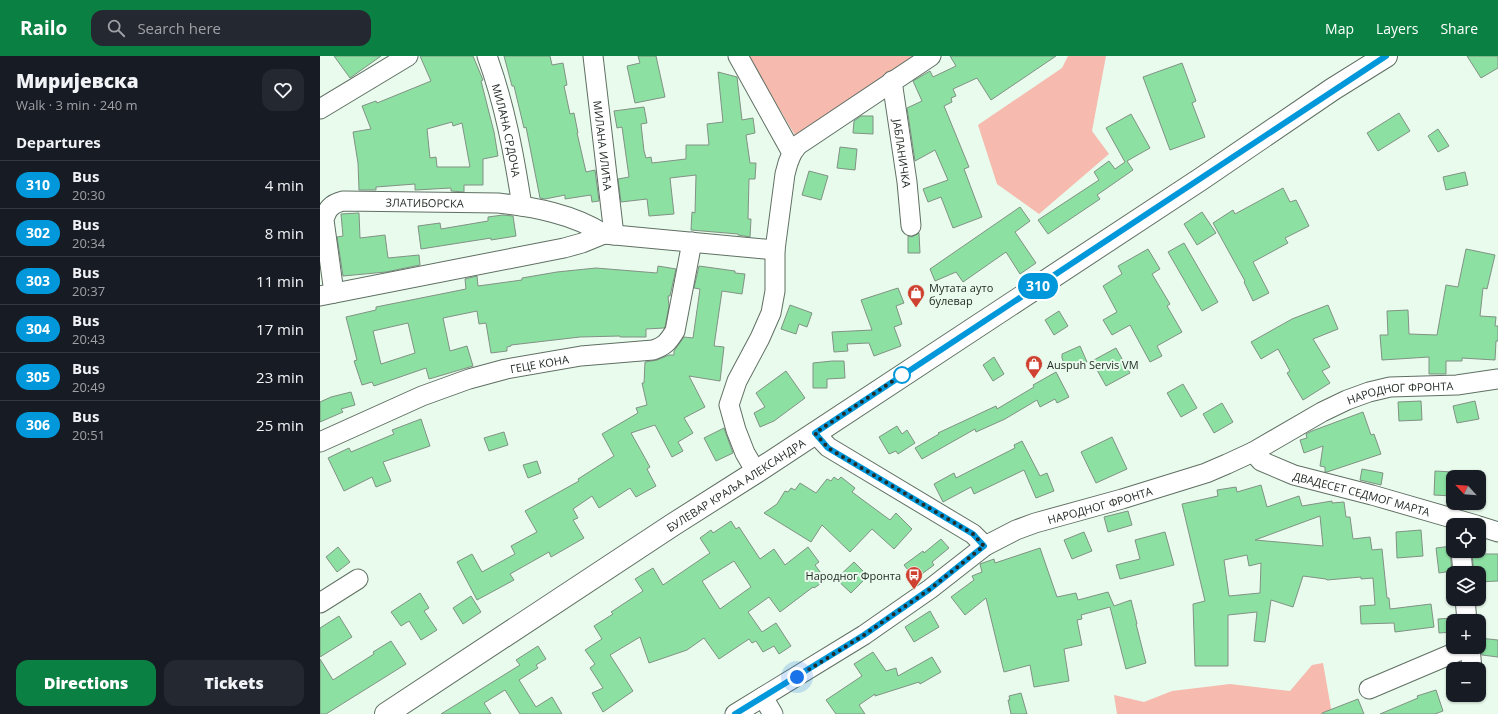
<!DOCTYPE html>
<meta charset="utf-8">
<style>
:root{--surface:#171b24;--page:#242831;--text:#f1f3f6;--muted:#9ea1a6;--line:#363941;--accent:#0b8043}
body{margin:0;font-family:"Open Sans",sans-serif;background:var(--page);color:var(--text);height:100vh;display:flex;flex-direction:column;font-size:15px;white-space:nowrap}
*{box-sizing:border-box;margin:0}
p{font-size:13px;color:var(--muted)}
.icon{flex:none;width:22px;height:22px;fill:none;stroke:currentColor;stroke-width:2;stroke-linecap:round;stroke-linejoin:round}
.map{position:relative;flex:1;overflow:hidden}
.panel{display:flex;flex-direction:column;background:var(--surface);width:320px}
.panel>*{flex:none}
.badge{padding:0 8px;border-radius:13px;font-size:14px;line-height:26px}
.needle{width:26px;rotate:296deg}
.fabs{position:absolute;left:1126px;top:414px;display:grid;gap:8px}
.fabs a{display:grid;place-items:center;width:40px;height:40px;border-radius:8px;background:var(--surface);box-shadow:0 1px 3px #0004;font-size:20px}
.you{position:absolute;width:20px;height:20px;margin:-10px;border:3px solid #fff;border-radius:50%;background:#1a73e8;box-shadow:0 0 0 6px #1a73e833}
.map>.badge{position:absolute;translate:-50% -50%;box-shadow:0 0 0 2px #fff}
h2{padding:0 16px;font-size:15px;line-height:36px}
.round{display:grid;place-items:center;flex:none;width:42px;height:42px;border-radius:12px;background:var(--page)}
.summary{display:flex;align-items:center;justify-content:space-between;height:68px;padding:0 16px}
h1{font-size:19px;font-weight:800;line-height:30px}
.button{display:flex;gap:8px;margin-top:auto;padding:8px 16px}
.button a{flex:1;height:46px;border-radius:12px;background:var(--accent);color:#fff;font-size:16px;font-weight:800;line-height:46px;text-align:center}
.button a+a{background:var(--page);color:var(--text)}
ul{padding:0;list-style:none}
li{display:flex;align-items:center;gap:12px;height:48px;padding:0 16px;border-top:1px solid var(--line)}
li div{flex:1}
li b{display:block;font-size:15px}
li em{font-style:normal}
li .badge{min-width:44px;font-weight:700;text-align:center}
header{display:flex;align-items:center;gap:24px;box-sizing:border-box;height:56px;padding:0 20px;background:var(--accent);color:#fff}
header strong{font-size:19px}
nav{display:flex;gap:22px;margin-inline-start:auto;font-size:14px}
.search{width:280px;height:36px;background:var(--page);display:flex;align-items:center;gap:10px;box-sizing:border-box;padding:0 14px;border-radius:12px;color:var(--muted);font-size:15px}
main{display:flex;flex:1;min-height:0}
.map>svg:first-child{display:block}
</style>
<header>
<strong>Railo</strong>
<div class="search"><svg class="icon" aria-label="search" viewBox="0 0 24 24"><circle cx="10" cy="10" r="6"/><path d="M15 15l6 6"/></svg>Search here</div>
<nav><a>Map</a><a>Layers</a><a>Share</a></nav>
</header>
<main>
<section class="panel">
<div class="summary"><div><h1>Миријевска</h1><p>Walk · 3 min · 240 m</p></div><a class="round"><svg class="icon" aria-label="heart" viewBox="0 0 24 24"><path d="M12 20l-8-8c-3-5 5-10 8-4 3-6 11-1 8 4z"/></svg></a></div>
<h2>Departures</h2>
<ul>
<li><span class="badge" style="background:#0098da;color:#fff">310</span><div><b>Bus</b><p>20:30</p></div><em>4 min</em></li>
<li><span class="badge" style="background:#0098da;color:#fff">302</span><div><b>Bus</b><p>20:34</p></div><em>8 min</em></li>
<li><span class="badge" style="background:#0098da;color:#fff">303</span><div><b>Bus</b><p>20:37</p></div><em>11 min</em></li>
<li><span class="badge" style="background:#0098da;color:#fff">304</span><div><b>Bus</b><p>20:43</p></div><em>17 min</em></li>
<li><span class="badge" style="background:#0098da;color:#fff">305</span><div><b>Bus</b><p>20:49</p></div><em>23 min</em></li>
<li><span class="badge" style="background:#0098da;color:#fff">306</span><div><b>Bus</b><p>20:51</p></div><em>25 min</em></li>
</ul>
<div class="button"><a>Directions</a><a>Tickets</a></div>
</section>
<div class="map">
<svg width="1178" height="658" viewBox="0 0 1178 658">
<rect width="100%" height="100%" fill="#e8fbec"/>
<g fill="#f6baaf">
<polygon points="428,0 593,0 476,81"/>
<polygon points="748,0 786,0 772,75 789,98 719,158 677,128 658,69 742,12"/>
<polygon points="1003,607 1012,658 797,658 794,639 824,646 852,635 910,628 970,635 992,609"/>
</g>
<g fill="#8ce0a2" stroke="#819284" fill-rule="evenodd">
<polygon points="14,0 61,0 30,22"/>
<path d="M100 0H153L163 24 161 25 174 76 178 100 163 103V129H144V136L131 135V132L95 134V128L56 131V134H39L38 107 33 76 51 73 42 50 56 45 57 47 111 25ZM132 66 133 70 142 67 150 111H117L116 101 110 102 107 73Z"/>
<polygon points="184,0 230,0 232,9 243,7 247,29 244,30 250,58 254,57 258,77 257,77 266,116 275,114 279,145 272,146 271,139 245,143 245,139 225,143 220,142 206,71 204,72 194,30 192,30"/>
<polygon points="318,0 336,0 345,41 315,47 307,10 320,7"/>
<polygon points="630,0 736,0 671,44 657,22 633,33 636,40 631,42 632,46 624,50 649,111 644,113 662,161 633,172 621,141 608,146 603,133 628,124 615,94 595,105 587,52 602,45 593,25 610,15 613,21 636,10"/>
<polygon points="1147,0 1178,0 1178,12 1161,22"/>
<polygon points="862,7 876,45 872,47 885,81 850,94 823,21"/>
<polygon points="398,16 417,21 422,64 433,62 435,77 426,79 430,107 436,107 435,123 429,123 428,163 431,163 430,181 418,179 418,178 371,174 372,156 375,157 376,119 350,122 354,158 329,160 327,143 301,146 298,123 309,121 302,71 297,72 294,55 324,51 327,67 321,68 324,95 326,102 331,101 332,107 366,103 366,89 389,89 387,68 403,66"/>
<polygon points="1079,57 1090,75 1058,95 1047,77"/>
<polygon points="811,58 830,92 807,105 813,114 777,139 780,143 728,178 718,164 779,124 774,116 789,105 795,113 805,106 786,72"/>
<polygon points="541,60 553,60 553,78 533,77 534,65"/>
<polygon points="1118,73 1129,90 1118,96 1108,80"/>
<polygon points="520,91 537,93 535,114 517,112"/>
<polygon points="489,115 508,120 501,144 482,139"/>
<polygon points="1145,116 1148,129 1126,134 1123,121"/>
<polygon points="963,132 970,146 976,144 989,170 965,182 968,187 933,206 949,237 933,245 924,226 925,225 893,167 913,154 915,158"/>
<polygon points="700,151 710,165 695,176 716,207 700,218 686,196 643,226 636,216 615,225 610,213"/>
<polygon points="882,156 896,177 877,189 864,168"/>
<polygon points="39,157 40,182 65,179 68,202 99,199 100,209 66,216 23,220 17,181 23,180 21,158"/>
<polygon points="183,159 193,160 196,180 171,184 171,182 101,193 98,170 120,167 121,173 168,165 168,161"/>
<polygon points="599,177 600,197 588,197 588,180 592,181"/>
<polygon points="864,187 898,246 882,255 848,196"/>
<polygon points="828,193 840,213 832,218 850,248 847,250 862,276 837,290 842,300 830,306 810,269 792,279 783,264 797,256 783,230 802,218 798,210"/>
<polygon points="1146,193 1175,199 1167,233 1163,232 1160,260 1176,261 1175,270 1178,270 1178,285 1176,285 1175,304 1142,302 1142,305 1126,305 1126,318 1109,318 1109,301 1062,304 1060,279 1068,279 1067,255 1088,254 1089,278 1117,279 1126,229 1138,231"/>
<path d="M338 210 356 213 350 240H348L349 250 345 271 344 272 326 273V281H300V280L260 281 191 289V290L187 291V295L171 297 166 267 159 268 157 255 123 262 130 295 147 290 153 310 109 323 106 312 54 330 52 326 42 329 34 305 37 304 26 261 56 254V251L146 233 145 223 157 220 158 230 202 224V222L237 216 276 212 337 217ZM88 267 95 297 61 308 53 275Z"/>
<polygon points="379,210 415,215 415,217 425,218 422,238 402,235 394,290 404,291 400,325 369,320 385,351 364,362 373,377 358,386 363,395 352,401 335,369 311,377 330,411 327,413 336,430 316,441 310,432 279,452 272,440 253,453 258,462 253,464 264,482 231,501 229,496 190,518 194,524 157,544 137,506 152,498 162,516 195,498 191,490 217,476 205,455 259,425 258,423 294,400 282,378 318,357 316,352 327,349 322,327 324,327 325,306 337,304 349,299 354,299 354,295 364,281 373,282 380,233 374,232"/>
<polygon points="578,232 584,247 576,250 582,268 574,271 581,290 554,300 549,287 527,288 528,295 514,296 512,276 552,274 541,244"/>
<polygon points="470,249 492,257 487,271 479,268 476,278 461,273"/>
<polygon points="1008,249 1018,273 993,283 1010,311 1002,315 1010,327 983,344 967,317 970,315 958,293 941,303 931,286 972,263"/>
<polygon points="739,255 748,270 734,279 725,264"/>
<polygon points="760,290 767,306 747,315 742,302 742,298"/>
<polygon points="796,292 810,317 786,330 772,305"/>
<polygon points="674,301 684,318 673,325 663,309"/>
<polygon points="512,305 524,305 525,322 507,323 507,332 493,332 493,307"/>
<polygon points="466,315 485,342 454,365 440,371 434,357 445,351 436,337"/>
<polygon points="736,316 749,341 737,347 735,343 720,351 717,344 685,363 656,376 655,373 602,403 595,392 619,378 618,377 676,350 677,353 714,331 713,329"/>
<polygon points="863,328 877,352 861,361 847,337"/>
<polygon points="31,336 35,349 21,353 23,356 0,366 0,346 11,341"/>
<polygon points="1101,345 1102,364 1079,365 1078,346"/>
<polygon points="1155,345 1159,363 1137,367 1133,350"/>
<polygon points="902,347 913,366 894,377 883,358"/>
<polygon points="1043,356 1051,379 1054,378 1061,398 1007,416 1005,416 1005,411 1000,410 1003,390 984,397 980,384 987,382 986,378 992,375"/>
<polygon points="101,363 110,390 63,406 71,425 56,431 52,421 24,435 8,402 29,392 31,396 74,378 72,374"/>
<polygon points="577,370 582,378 587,374 595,387 578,398 576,395 569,398 559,381"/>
<polygon points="404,372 413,397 396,405 384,382"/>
<polygon points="184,376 188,389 169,395 164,382"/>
<polygon points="792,381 807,413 776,427 761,396"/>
<polygon points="702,385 720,420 727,417 734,435 716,442 704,414 654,438 651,431 623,446 614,428 634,417 636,422 695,392 694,389"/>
<polygon points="217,405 221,417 208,422 203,409"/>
<polygon points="1042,413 1063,417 1061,429 1040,424"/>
<polygon points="1115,415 1133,416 1132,440 1114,439"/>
<polygon points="514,421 518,424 521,421 535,432 532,436 570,464 576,457 592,473 574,493 552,473 530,496 502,469 491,486 444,457 457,448 465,435 468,436 471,432 475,434 480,427 496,437 507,423 511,425"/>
<path d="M941 429 947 451 979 440 982 450 1012 445V447L1024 446 1026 461H1030L1033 483 1050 481 1052 494 1062 493 1067 542H1069L1070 553 1111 548 1114 571 1075 576 1074 567 1041 568 1040 550 1055 549 1053 522 1041 523V521L1007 524 1006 523 983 520 973 551 951 544 945 586 934 585 937 556 908 559V610H875L873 548 885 545 862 448 898 440 897 434 916 431 917 436ZM1000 460 1003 490 935 484ZM927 499 929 510 941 507 940 537 909 540 904 504Z"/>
<polygon points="808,455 812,469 788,476 784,461"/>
<path d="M411 465 416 473 419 471 440 503 454 493 465 509 488 491 499 506 495 509 506 524 494 532 493 531 460 556 449 541 428 556 442 576 456 567 471 590 459 598 454 590 443 596 436 585 432 587 429 583 399 603 384 582 367 594 329 607 320 581 290 599 313 635 283 656 272 637 283 632 270 612 275 608 265 594 282 583 274 570 293 558 291 556 323 535 315 523 333 512 343 529 390 497 380 482 391 474 393 477ZM414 505 431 531 400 553 382 525Z"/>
<polygon points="1101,474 1103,500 1077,502 1076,476"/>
<polygon points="764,476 772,495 752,503 744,484"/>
<polygon points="845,476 854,509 800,523 796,509 820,503 815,484"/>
<polygon points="621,483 629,492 612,506 614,509 595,523 584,509 603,495 604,497"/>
<polygon points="1132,490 1130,496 1132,515 1119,517 1116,492"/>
<polygon points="18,491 30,506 17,516 6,501"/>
<polygon points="720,492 737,541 756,537 758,544 788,536 794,550 811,544 817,568 816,568 826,607 806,613 790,551 761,559 762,563 757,564 762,589 744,593 749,625 714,631 710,609 684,616 666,542 645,559 631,541 654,524 652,520 662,516 660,508 674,503 675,507"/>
<polygon points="1152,498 1178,498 1178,525 1159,526 1159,517 1154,517"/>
<polygon points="534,506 548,520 531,537 516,523"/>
<polygon points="100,537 109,552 104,555 117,574 101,584 89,565 81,570 71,556"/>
<polygon points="151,540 161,556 143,568 133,552"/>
<polygon points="610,555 619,571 594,586 585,571"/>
<polygon points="19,560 32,581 0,601 0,572"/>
<polygon points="1133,562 1133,576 1119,577 1118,563"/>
<polygon points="1159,582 1178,584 1178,601 1162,599"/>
<polygon points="71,585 86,608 6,658 0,658 0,603 13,624 54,598 53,596"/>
<polygon points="218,590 226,603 216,609 218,612 199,624 216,651 232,641 242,658 200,658 185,634 164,647 171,658 121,658 200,609 196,604"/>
<polygon points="553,596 566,615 576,612 578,620 612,601 621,616 600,628 599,626 555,640 555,638 539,649 545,658 516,658 506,644 542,620 534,608"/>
<polygon points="1116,634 1123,655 1115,658 1060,658 1098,642 1097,640"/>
<polygon points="701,637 707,658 691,658 688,644 690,644 689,640"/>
<polygon points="1038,643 1044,658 1002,658 1002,657"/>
</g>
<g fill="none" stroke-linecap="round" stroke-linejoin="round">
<defs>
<g id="minor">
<path id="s1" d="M167 0C185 49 194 99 202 150"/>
<path id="s2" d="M273 0 294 179"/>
<polyline points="418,0 472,97 468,107 465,118 455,194 455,235 451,257 440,282 417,325 409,349 416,374 425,397 436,416"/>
<path id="s3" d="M572 25 587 126 591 170"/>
<polyline points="0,53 88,0"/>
<polyline points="472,97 478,89 490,81 611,0"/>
<path id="s4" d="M14 237 4 164C7 153 11 148 23 145L178 147C214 151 253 158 284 178L455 194"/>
<polyline points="0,240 244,192 262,187 284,178"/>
<polyline points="495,377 508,391 653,478 665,490"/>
<path id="s5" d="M0 386 102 340 149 323 186 313 261 300 333 294C345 290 348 286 355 275L372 186"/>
<path id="s6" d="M933 396 941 405 974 419 1052 439 1156 469"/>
<polyline points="1159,470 1178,476"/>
<polyline points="1141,495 1143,517"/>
<polyline points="1145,543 1147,565"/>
<polyline points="0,547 38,523"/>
<polyline points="1150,591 1152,613"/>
<polyline points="1049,633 1148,591"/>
<polyline points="443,641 453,658"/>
<path id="s7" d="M415 658 544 579 610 533 665 490 696 474 715 467 802 443 886 417 907 408 933 396 1002 356 1027 344 1049 336 1070 331 1137 329 1178 323"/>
</g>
<g id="major">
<path id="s8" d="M66 658 354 468 436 416 881 123 1013 33 1066 0"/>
</g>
</defs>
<use href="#minor" stroke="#5f6f63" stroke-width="21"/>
<use href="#major" stroke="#5f6f63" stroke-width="24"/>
<use href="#minor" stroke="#fff" stroke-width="19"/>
<use href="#major" stroke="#fff" stroke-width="22"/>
</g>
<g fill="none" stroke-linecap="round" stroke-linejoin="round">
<defs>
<polyline id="line" points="415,658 544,579 610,533 664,490 653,478 508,392 495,377 1066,0"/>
</defs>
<use href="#line" stroke="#fff" stroke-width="9"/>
<use href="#line" stroke="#0098da" stroke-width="6"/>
<polyline stroke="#252c27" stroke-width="4" stroke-dasharray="0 7.2" points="477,621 544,579 610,533 664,490 653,478 508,392 495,377 585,317 582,319"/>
</g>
<defs>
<symbol id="shop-pin" viewBox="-11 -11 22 30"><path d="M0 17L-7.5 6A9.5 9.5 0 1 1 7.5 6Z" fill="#cf4231" stroke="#e8fbec"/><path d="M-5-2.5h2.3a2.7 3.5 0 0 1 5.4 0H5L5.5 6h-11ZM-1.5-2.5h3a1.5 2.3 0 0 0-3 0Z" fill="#fff"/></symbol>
<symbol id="bus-pin" viewBox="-11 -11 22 30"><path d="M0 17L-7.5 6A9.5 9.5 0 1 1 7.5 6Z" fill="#cf4231" stroke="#e8fbec"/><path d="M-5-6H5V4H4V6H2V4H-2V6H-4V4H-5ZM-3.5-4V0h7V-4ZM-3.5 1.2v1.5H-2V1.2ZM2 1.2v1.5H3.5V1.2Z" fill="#fff"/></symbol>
</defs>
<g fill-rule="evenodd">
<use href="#shop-pin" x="586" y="227" width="20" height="27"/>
<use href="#shop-pin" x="704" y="298" width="20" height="27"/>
<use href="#bus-pin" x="584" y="509" width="20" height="27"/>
</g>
<circle fill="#fff" stroke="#0098da" stroke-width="2" cx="582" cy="319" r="8"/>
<g text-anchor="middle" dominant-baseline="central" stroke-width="4" stroke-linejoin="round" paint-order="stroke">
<g font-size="11" fill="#252c27" stroke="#e8fbec">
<text stroke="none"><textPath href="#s1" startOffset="77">МИЛАНА СРДОЧА</textPath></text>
<text stroke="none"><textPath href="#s2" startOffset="90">МИЛАНА ИЛИЋА</textPath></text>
<text stroke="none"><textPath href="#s3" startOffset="73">ЈАБЛАНИЧКА</textPath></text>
<text stroke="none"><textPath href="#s4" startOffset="184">ЗЛАТИБОРСКА</textPath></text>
<text stroke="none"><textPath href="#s5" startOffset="234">ГЕЦЕ КОНА</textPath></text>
<text stroke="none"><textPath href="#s7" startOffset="748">НАРОДНОГ ФРОНТА</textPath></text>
<text stroke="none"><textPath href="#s8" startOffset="418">БУЛЕВАР КРАЉА АЛЕКСАНДРА</textPath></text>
<text stroke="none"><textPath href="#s6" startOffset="118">ДВАДЕСЕТ СЕДМОГ МАРТА</textPath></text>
<text stroke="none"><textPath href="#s7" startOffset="424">НАРОДНОГ ФРОНТА</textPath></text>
</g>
<g font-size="11" fill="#252c27" stroke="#e8fbec" text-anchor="start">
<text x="609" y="231">Мутата ауто<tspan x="609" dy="13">булевар</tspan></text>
<text x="727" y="308">Auspuh Servis VM</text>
<text x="581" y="519" text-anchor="end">Народног Фронта</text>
</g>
</g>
</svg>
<div class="fabs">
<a><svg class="needle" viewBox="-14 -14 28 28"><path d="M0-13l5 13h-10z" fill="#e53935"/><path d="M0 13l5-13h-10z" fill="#9ea1a6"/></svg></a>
<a><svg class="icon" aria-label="locate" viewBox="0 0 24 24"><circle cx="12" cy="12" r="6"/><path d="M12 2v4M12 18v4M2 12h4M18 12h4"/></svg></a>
<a><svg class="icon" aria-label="layers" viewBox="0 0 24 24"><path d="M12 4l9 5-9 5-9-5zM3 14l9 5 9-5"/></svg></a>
<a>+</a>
<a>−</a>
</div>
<div class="you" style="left:477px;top:621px"></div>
<b class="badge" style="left:718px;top:230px;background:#0098da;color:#fff">310</b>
</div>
</main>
